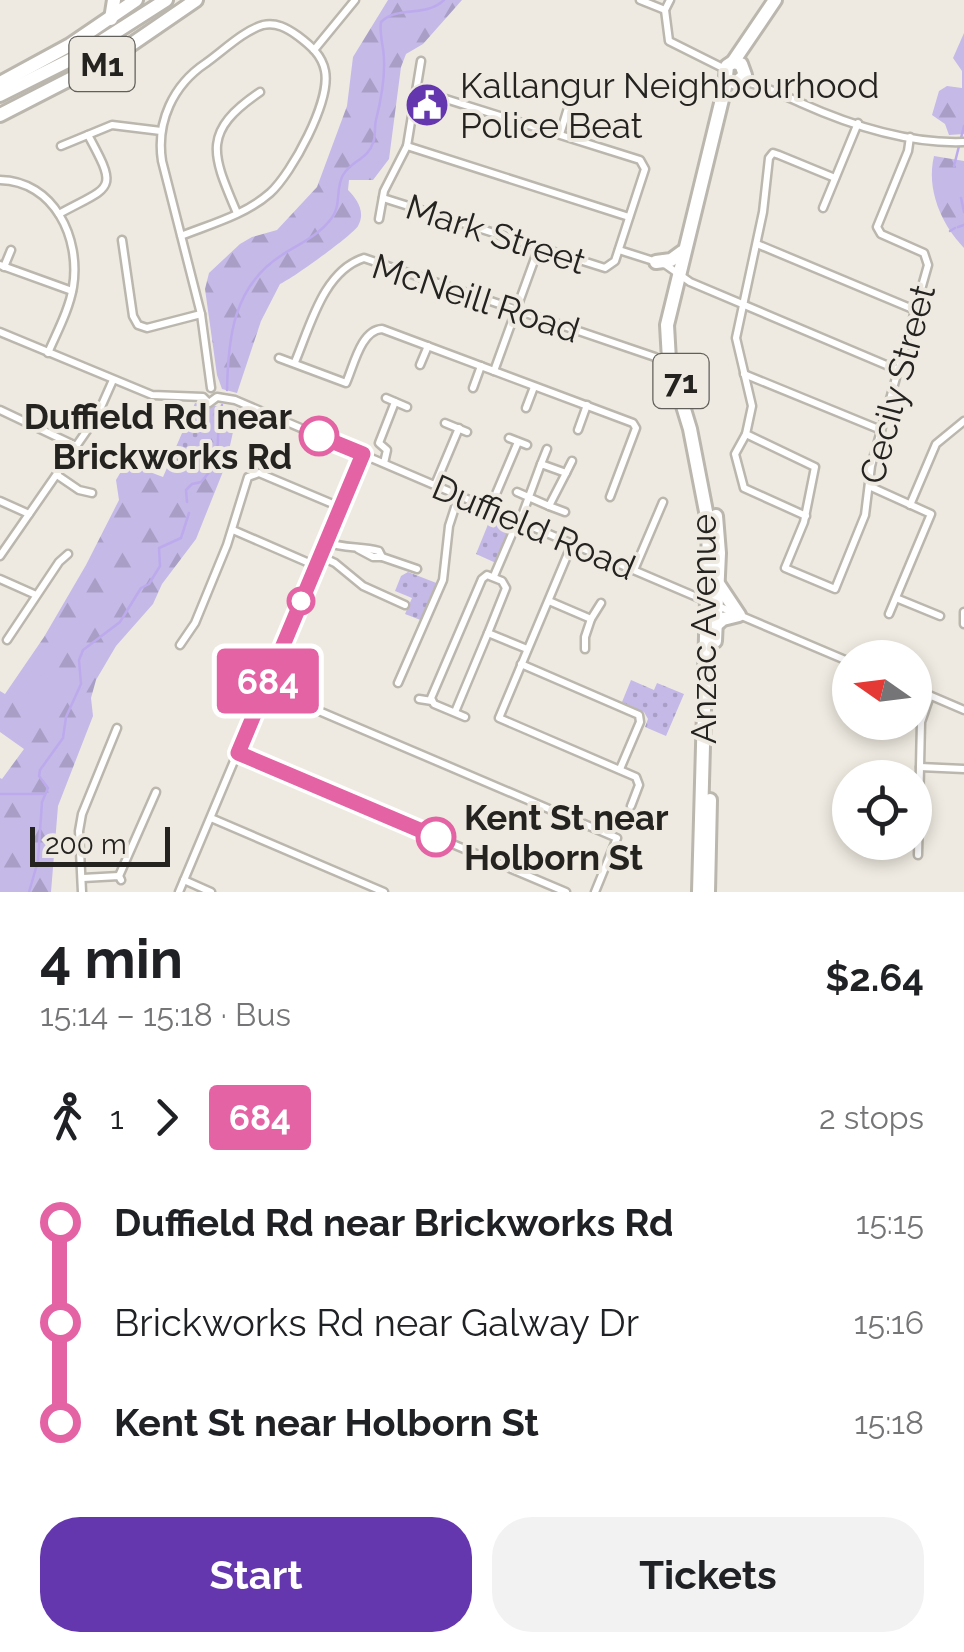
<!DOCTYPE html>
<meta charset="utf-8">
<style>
:root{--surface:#fff;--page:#f2f2f2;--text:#202124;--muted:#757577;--accent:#6537af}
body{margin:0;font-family:Raleway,sans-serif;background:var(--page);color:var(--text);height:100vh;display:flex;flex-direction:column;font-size:38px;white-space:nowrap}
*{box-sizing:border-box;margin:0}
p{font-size:32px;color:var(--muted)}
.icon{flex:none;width:55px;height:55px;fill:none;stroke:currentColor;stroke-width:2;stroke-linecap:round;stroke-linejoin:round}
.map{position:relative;height:892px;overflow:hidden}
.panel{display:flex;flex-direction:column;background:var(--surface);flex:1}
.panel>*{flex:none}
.badge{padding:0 20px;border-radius:8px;font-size:35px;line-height:65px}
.needle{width:65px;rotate:284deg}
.controls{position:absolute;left:832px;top:640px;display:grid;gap:20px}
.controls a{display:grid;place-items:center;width:100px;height:100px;border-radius:50%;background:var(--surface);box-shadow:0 5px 15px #0003;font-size:50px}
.scale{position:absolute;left:30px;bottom:25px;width:140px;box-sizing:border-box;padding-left:10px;border:5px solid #242320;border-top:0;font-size:28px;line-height:35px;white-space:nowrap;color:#242320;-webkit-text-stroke:8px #eeeae1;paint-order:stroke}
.map>.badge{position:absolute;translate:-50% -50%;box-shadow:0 0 0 5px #fff}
.legs{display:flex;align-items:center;gap:15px;height:110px;padding:0 40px;font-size:32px}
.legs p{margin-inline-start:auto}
.head{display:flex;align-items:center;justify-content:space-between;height:170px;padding:0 40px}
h1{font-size:55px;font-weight:700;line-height:75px}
.button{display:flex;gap:20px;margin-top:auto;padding:20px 40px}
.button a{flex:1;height:115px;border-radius:40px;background:var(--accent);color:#fff;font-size:40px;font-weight:700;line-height:115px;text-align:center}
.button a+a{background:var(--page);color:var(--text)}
ul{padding:0 40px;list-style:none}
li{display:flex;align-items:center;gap:35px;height:100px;font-size:38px}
li i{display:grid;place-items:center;width:15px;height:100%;margin:0 12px;background:currentColor}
li i::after{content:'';width:25px;height:25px;margin:-12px;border:8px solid;border-radius:50%;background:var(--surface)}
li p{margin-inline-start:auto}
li:first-child i{background:linear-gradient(#0000 50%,currentColor 0)}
li:last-child i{background:linear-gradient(currentColor 50%,#0000 0)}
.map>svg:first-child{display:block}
</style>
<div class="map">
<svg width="964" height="892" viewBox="0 0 964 892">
<defs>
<pattern id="forest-firs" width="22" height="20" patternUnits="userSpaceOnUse" patternTransform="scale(2.5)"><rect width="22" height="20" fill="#c5b9e7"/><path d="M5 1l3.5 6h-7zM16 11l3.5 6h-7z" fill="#a99fc6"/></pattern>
<pattern id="park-dots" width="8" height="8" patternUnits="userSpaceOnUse" patternTransform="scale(2.5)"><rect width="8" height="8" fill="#c5b9e7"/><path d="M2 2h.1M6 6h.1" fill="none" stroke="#a99fc6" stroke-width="1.8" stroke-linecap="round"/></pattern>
</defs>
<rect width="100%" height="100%" fill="#eeeae1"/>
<g fill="url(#forest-firs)">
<path d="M388 0H462L423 44 406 54 401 67 389 159 373 180H349L348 190C357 199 366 212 358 226 353 235 290 280 280 284L261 321 237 393 222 389 217 375 205 289 209 273 240 244 252 237 277 230 317 187 347 106 353 57Z"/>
<polygon points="964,33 964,134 949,135 945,124 932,115 939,91 947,86 962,88 962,71 953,58"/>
<path d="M934 156 964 161V248C941 224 926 189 934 156Z"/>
<polygon points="195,403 238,409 226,464 196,539 162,584 153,604 116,646 96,680 91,698 93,716 58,806 51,892 0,892 0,778 2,779 24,749 0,732 0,691 5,694 44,637 86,565 119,500 116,480 126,463 163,477"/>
</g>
<g fill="url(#park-dots)">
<polygon points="196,404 214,407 211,440 199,466 173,456"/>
<polygon points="491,517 512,526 496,563 476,554"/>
<polygon points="408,572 439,584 423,621 405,614 412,598 395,591 401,576"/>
<polygon points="631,680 654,690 657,683 684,694 666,736 645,727 648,719 644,712 622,702"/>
</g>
<polygon fill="#c5b9e7" points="32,672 62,685 54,704 24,691"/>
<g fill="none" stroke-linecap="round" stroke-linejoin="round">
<g stroke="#bcaaed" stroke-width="2.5">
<polyline points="954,166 964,126"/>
<polyline points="961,198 964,212"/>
<polyline points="958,227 964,225"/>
<polyline points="950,231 955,228"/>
<path d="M227 390C228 338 233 286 282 255 299 244 319 235 331 219 342 205 335 189 343 175 351 161 368 159 373 143 376 136 374 128 376 120 381 100 385 81 384 60 384 47 379 35 381 22 398 5 425 18 444 0"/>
<path d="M187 502 186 490 192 484 201 482C228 454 212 437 222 405"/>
<polyline points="0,794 43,794"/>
<polyline points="29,892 38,861 42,802 48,788 39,776 40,770 63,738 66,717 81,684 79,660 83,650 120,622 141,588 149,584 160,566 159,548 181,538 189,513"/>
</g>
<defs>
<g id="minor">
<polyline points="640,0 665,10"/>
<polyline points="670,0 665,10 669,41 725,69"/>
<polyline points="314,50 355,0"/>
<path d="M742 81C764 86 781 94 801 103 850 125 910 144 964 142"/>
<polyline points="560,134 568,108"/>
<polyline points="61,146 112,125 161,131"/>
<polyline points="407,146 629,217"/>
<polyline points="835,178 779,155 773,153 769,158 763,212 736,338 752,406 746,434 815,467 804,522 785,568 835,589 865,515 871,466 928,265 924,253 881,234 877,227 908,151 910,137"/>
<path d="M0 180C54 181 81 238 73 287 69 310 57 332 48 353"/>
<polyline points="383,198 605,268 615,261 645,169 640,160 417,90"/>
<polyline points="823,208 858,123"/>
<path d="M237 213C212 154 201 132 260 92"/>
<path d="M59 214C112 185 119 192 88 135"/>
<polyline points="379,219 384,191 407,146 421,61"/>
<path d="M181 236C211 224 245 215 270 193 292 173 331 101 325 71 322 55 310 45 298 36 287 28 276 22 263 25 243 31 223 51 206 63 173 85 156 122 162 161L201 314 211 388"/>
<polyline points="122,240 133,316 138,325 147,328 201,314"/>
<polyline points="757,244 915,310"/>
<polyline points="619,250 666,265 690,282 898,370"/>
<polyline points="0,265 72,291"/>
<polyline points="4,267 11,250"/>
<polyline points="0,332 152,395 203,397 209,403 217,397 235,400 706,601"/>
<path d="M279 358 346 383C354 365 361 330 382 329L633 423 636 428 610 497"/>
<path d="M295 362C310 327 323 271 364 258L655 357 669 365"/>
<polyline points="420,365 428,346"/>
<polyline points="494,371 539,247"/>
<polyline points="744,374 881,430"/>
<polyline points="473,388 481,366"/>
<polyline points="386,398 407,407"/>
<polyline points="526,408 534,387"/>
<polyline points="0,410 76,446"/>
<polyline points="445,423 467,432"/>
<polyline points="578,430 587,405"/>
<polyline points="746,434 735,454 744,488 806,516"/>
<polyline points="509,438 527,445"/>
<polyline points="384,463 387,450 379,443 395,402"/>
<polyline points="541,464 547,449"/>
<polyline points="566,473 572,461"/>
<polyline points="57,475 79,490 92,493"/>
<polyline points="435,485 459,428"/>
<polyline points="869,486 931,514 889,614"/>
<polyline points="517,492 549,506 566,473 541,464 520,521"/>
<polyline points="0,501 29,514"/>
<polyline points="910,505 936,444 964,421"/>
<polyline points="549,506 565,512"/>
<polyline points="490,508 518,442"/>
<polyline points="233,530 316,566"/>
<path d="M326 542C344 549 361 546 379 551L382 557 417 569"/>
<polyline points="572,544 499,718 636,777 639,785 631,806"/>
<polyline points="358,549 373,557 382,557"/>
<polyline points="0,556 97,416 113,380"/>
<polyline points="320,556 335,563 363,586 405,605"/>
<polyline points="634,570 663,502"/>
<polyline points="494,576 518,520"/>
<polyline points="0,579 36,595"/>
<polyline points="896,598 940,616"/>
<polyline points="549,601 591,619 585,637 585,649"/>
<polyline points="718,606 850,662"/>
<polyline points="964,612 964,624"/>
<polyline points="591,619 601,603"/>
<polyline points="7,640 59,562 68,554"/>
<polyline points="180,645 195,623 227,545 248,477 259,473 340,507"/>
<polyline points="521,664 639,715 640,722 620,769"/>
<polyline points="398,683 443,580 449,526 459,495"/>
<polyline points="265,688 617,838 595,892"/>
<polyline points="915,689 964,710"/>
<polyline points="419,699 432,701"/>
<polyline points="455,712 488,633 527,649"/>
<polyline points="465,717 434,704 431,698 482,579 487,575 502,581 506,588 488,633"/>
<polyline points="237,753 566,892"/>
<polyline points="920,767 964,769"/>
<polyline points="211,818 384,892"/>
<polyline points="918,855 921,722 930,696"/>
<polyline points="119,876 156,792"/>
<polyline points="83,878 119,876 121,880"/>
<polyline points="184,880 211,892"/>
<polyline points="82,892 79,831 82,814 117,728"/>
<polyline points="179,892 363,454"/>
</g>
<g id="highway">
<polyline points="111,19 114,0"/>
<polyline points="727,79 736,83 745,75 741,64 733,62"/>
<polyline points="0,83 70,45 136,0"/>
<polyline points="0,95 80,55 166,0"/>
<polyline points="0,115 113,57 196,0"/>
<polyline points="656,262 671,260 682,252"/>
<polyline points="716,625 723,619 739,615 719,585"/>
<polyline points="715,641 719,553 716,516"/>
<polyline points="699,892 709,527 690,429 669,360 667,325 725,87 727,66 733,62 775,0"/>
<polyline points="708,892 710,800"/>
</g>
</defs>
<use href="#minor" stroke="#bbb7ae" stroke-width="11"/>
<use href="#highway" stroke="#bbb7ae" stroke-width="18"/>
<use href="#minor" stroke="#fff" stroke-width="6"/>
<use href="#highway" stroke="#fff" stroke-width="12"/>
</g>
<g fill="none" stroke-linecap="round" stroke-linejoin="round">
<defs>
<polyline id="line-1" points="319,436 363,454 238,753 436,837"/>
</defs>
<use href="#line-1" stroke="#fff" stroke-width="22"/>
<use href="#line-1" stroke="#e463a4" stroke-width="15"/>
</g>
<defs>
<symbol id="civic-disc" viewBox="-11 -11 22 22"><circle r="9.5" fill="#6537af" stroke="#eeeae1"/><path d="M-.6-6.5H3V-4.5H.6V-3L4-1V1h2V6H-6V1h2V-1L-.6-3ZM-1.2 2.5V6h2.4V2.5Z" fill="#fff"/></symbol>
</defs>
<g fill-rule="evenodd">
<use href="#civic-disc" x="402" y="80" width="50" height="50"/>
</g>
<g fill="#fff" stroke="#e463a4" stroke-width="5">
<circle cx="319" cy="436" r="18"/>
<circle cx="301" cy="601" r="12"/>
<circle cx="436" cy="837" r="18"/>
</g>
<g text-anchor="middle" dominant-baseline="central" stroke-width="8" stroke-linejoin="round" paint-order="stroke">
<g fill="#eeeae1" stroke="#615f5a" stroke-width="2.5">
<rect x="69.5" y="37" width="65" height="54" rx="8"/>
<rect x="653.5" y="354" width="55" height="54" rx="8"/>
</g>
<g font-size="32" font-weight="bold" fill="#242320">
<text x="102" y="64">M1</text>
<text x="681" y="381">71</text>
</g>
<g font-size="35" fill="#242320" stroke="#eeeae1" text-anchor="start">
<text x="460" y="85">Kallangur Neighbourhood<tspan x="460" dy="40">Police Beat</tspan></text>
</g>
<g font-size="35" fill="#242320" stroke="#eeeae1">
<text transform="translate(496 234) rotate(18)">Mark Street</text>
<text transform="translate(476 298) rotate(18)">McNeill Road</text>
<text transform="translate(897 384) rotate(-75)">Cecily Street</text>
<text transform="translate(534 527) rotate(23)">Duffield Road</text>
<text transform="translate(703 629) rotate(-90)">Anzac Avenue</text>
</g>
<g font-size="35" font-weight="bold" fill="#242320" stroke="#eeeae1" text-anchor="end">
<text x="292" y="416">Duffield Rd near<tspan x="292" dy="40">Brickworks Rd</tspan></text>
<text x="464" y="817" text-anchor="start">Kent St near<tspan x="464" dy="40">Holborn St</tspan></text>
</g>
</g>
</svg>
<div class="controls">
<a><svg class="needle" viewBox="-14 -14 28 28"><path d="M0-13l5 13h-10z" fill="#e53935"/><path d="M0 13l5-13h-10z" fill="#757577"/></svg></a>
<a><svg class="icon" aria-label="locate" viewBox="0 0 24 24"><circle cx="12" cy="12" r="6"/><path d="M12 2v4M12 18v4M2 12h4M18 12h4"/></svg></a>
</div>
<div class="scale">200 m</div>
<b class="badge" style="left:268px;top:681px;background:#e463a4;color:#fff">684</b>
</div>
<section class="panel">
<div class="head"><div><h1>4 min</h1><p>15:14 – 15:18 · Bus</p></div><b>$2.64</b></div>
<div class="legs"><svg class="icon" aria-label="walk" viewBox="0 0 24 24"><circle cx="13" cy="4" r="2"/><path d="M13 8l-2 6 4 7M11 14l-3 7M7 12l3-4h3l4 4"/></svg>1<svg class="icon" aria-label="forward" viewBox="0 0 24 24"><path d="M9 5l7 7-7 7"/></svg><b class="badge" style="background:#e463a4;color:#fff">684</b><p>2 stops</p></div>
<ul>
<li><i style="color:#e463a4"></i><b>Duffield Rd near Brickworks Rd</b><p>15:15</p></li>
<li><i style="color:#e463a4"></i><span>Brickworks Rd near Galway Dr</span><p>15:16</p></li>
<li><i style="color:#e463a4"></i><b>Kent St near Holborn St</b><p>15:18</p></li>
</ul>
<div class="button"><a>Start</a><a>Tickets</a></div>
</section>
